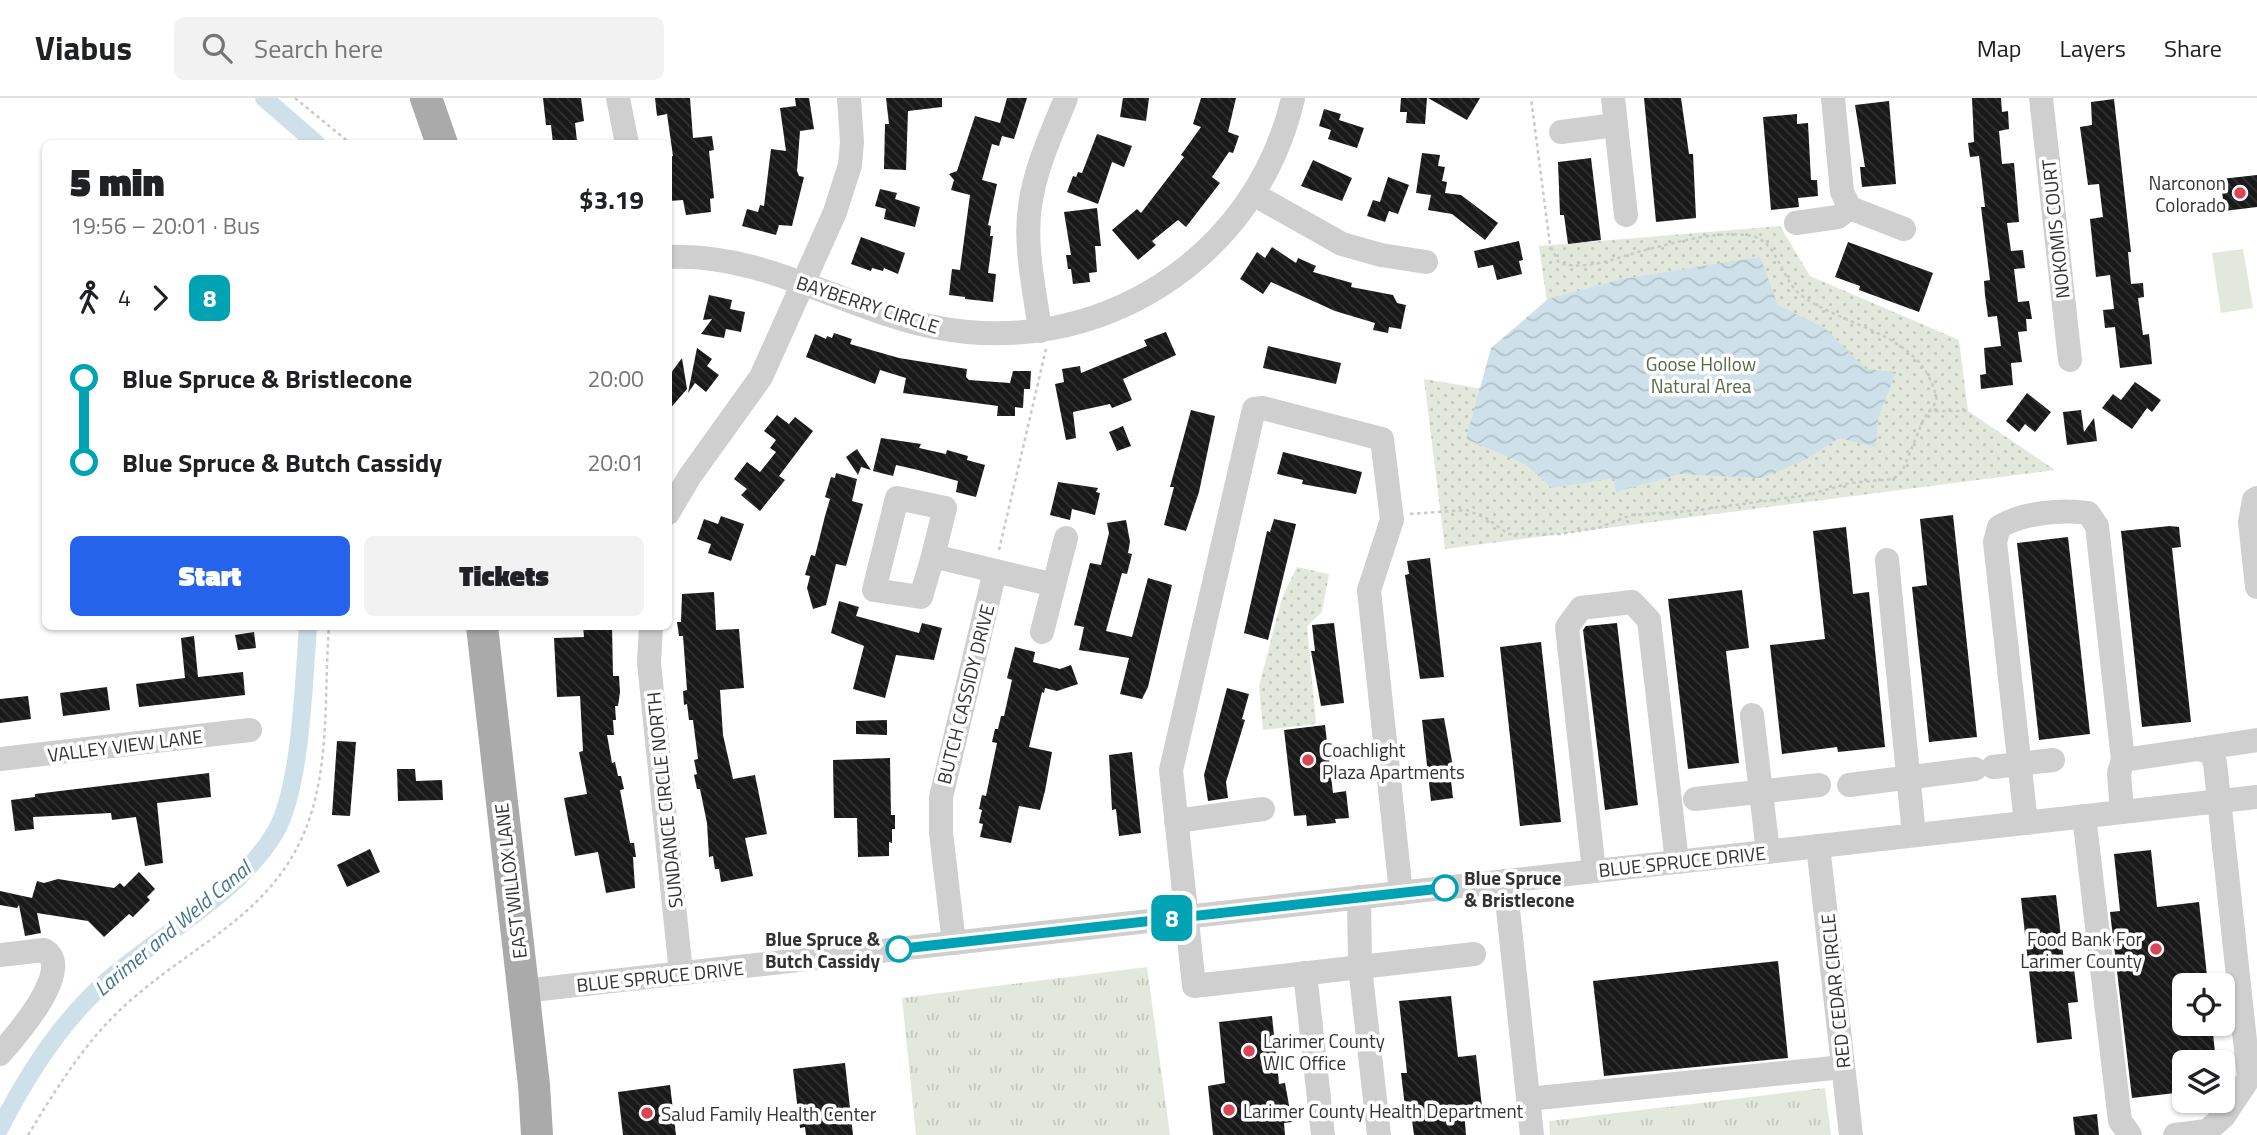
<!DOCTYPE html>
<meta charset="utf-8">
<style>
:root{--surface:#fff;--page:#f2f2f2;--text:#202124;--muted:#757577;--line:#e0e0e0;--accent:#2563eb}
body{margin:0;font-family:"Titillium Web",sans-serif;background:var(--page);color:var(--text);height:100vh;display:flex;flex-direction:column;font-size:26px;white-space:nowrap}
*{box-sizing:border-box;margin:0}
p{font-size:23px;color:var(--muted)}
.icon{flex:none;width:38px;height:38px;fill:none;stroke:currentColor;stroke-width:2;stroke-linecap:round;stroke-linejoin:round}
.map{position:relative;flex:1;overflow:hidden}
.details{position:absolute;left:42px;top:42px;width:630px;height:490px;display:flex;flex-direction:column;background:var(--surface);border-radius:10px;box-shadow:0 2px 5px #0004}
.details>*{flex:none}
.badge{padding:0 14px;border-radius:10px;font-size:24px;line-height:46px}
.fabs{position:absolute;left:2172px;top:875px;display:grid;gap:14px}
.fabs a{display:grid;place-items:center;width:63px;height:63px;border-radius:10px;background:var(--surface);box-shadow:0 2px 5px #0004;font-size:35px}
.map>.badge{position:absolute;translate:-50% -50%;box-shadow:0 0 0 4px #fff}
.legs{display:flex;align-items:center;gap:10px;height:77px;padding:0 28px;font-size:23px}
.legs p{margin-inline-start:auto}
.summary{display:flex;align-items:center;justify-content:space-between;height:119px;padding:0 28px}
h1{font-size:38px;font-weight:800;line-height:52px}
.cta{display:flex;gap:14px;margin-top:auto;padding:14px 28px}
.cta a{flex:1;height:80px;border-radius:10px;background:var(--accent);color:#fff;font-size:28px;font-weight:800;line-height:80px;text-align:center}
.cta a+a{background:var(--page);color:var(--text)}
ul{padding:0 28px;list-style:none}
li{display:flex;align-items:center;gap:24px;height:84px;font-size:26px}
li i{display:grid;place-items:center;width:10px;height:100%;margin:0 9px;background:currentColor}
li i::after{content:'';width:18px;height:18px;margin:-9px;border:5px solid;border-radius:50%;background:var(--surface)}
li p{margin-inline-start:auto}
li:first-child i{background:linear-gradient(#0000 50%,currentColor 0)}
li:last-child i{background:linear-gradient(currentColor 50%,#0000 0)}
header{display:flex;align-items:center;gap:42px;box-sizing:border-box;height:98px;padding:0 35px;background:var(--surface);border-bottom:2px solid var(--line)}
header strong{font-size:33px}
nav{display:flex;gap:38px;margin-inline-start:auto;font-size:24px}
.search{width:490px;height:63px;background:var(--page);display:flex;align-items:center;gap:18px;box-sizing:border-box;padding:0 24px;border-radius:10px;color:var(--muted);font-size:26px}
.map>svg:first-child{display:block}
</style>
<header>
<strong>Viabus</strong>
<div class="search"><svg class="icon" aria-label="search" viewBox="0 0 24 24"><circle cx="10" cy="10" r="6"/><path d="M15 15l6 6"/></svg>Search here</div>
<nav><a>Map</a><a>Layers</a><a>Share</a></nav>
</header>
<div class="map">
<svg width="2257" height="1037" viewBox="0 0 2257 1037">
<defs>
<pattern id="grass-tufts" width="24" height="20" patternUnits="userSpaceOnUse" patternTransform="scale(1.75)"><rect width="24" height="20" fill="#e3e8dc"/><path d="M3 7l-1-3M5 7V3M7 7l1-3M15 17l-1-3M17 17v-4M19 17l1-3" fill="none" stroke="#c3c7bd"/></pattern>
<pattern id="park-dots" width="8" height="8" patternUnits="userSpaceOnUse" patternTransform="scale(1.75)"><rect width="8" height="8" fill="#e3e8dc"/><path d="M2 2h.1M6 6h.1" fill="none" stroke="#c3c7bd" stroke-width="1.8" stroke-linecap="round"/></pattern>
<pattern id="water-waves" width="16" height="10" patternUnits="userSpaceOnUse" patternTransform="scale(1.75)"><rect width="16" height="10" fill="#cee0e9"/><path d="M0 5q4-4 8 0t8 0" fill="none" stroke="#b1c1c8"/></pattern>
<pattern id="building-back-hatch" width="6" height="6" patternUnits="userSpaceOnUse" patternTransform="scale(1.75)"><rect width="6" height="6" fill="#191919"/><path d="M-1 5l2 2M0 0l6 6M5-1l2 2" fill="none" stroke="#323232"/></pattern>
</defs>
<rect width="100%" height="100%" fill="#fff"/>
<g fill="url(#grass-tufts)">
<polygon points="1147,869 1170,1037 916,1037 902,900"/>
<polygon points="1825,990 1831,1037 1550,1037 1549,1023"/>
</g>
<g fill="url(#park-dots)">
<polygon points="1780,128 1810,178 1959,242 1968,313 2055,372 1445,451 1424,281 1561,304 1539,148"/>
<polygon points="1297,469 1329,476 1322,514 1307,528 1316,626 1263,632 1259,588 1282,500"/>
</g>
<polygon fill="#e3e8dc" points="2243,151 2253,210 2221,215 2212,155"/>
<polygon fill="url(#water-waves)" points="1760,159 1778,207 1826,231 1866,271 1896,274 1878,321 1876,349 1839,340 1805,362 1761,380 1679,376 1616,394 1614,380 1552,390 1525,366 1466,341 1491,250 1548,201 1622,181"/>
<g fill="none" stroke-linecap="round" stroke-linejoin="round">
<g stroke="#cee0e9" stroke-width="18">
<polyline points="264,0 317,46"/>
<path d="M0 1030C24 983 53 936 90 899 146 842 235 803 276 733 301 689 304 581 308 528"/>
</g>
</g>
<g fill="url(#building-back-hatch)">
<polygon points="543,0 581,0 584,23 575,25 577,43 553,46 551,27 546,27"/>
<polygon points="655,0 690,0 693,40 712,38 714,52 709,53 714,100 710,101 711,114 686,117 683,102 669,103 668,59 673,58 667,16 657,18"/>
<polygon points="795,0 809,0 814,31 800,33 797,73 799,78 804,79 792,128 779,127 776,137 742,128 747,111 758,114 760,107 764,108 771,51 786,53 780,10 796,8"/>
<polygon points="886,0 942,0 942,9 908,13 906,72 884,71 885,26 889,26"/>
<polygon points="1007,0 1027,0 1014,41 1002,38 999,48 992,46 982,82 997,86 988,127 991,128 990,138 993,138 988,175 996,176 993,204 965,201 965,199 949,197 952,171 960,172 970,97 951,92 954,82 949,76 957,73 975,18 1000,25"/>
<polygon points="1123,0 1149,0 1146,23 1120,19"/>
<polygon points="1201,0 1236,0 1228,34 1239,38 1233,55 1229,54 1212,79 1220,85 1186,129 1178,122 1152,143 1156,147 1138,162 1112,132 1137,111 1141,115 1184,59 1181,57 1201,29 1193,26"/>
<polygon points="1401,0 1427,0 1425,26 1406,25 1407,14 1400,14"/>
<polygon points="1428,0 1480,0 1467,22"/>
<polygon points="1644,0 1681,0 1689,56 1693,56 1696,120 1656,124"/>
<polygon points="1972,0 2001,0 2002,14 2008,13 2009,31 1999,33 2002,66 2014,65 2019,124 2007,125 2011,153 2023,152 2025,170 2014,171 2018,204 2029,203 2032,221 2026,221 2027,233 2018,234 2022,264 2011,265 2013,287 1981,291 1980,277 1986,276 1984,250 2001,248 1997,218 1988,219 1985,197 1984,183 1990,182 1981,109 1985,109 1979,58 1970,59 1968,45 1974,44"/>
<polygon points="2114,1 2131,154 2128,154 2131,186 2143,185 2144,199 2138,200 2143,237 2149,236 2152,266 2120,270 2115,229 2105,230 2103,212 2114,211 2110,177 2096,179 2090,121 2103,119 2099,86 2088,87 2080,29 2092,27 2091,4"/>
<polygon points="1889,3 1896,86 1862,89 1860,69 1865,69 1855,7"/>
<polygon points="1324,11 1341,16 1339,22 1364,30 1357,50 1328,41 1331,32 1319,28"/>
<polygon points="1797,16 1797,26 1808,25 1811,82 1817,82 1818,98 1798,100 1799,109 1771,112 1763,19"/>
<polygon points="1097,36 1132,48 1124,69 1112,64 1098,106 1067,94 1073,78 1076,79 1078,74 1082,75"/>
<polygon points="1422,55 1440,57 1438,68 1445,69 1442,83 1447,84 1445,95 1461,97 1498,125 1485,142 1452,116 1428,112 1431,97 1416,95"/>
<polygon points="1591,60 1601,142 1568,146 1564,117 1560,117 1558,64"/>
<polygon points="1313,62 1352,80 1342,103 1301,88"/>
<polygon points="2257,77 2257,109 2224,113 2221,81"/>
<polygon points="1388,79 1409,87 1398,116 1389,113 1385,124 1367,118 1373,102 1380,104"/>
<polygon points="880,91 897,95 895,101 920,109 915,129 884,121 886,111 875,108"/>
<polygon points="1097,110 1101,148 1095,148 1097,174 1089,175 1090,184 1073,186 1071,171 1068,171 1066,157 1071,157 1064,114"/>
<polygon points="861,139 905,155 898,176 884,170 883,173 872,170 871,173 851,166"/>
<polygon points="1519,143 1523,162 1519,163 1522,176 1497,182 1493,167 1478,170 1474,153"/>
<polygon points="1848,144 1933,175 1919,214 1859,192 1860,188 1835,179"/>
<polygon points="1272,149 1296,165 1298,160 1316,168 1313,174 1352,185 1351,189 1393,197 1397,205 1406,207 1401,231 1389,229 1388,235 1373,232 1375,225 1335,213 1271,184 1263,196 1240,181 1257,154 1265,160"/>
<polygon points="709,197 732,202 730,211 745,214 741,234 726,231 724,240 701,236 712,221 703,222"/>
<polygon points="1166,234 1176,257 1123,281 1132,302 1112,310 1110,306 1073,314 1076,340 1066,342 1055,286 1064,284 1062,271 1080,268 1081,275 1147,248 1144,242"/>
<polygon points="834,235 852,241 850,246 899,260 967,271 966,279 969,282 1010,285 1013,273 1031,273 1030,291 1024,291 1023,310 1015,309 1015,318 997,318 998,308 903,295 906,280 880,272 875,286 806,259 815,236 826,241 827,238 832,240"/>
<polygon points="1268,248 1341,265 1336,286 1263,270"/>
<polygon points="697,250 712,261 707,268 719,277 706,294 695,285 688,295"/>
<polygon points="682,260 687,291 668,313 668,279"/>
<polygon points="2135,284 2161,302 2152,314 2147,310 2132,331 2102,310 2113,296 2121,302"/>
<polygon points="2027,295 2051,314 2035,334 2025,326 2019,334 2006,323"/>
<polygon points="1191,312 1215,318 1199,394 1186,433 1164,427 1174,389 1170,389"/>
<polygon points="2081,312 2084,334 2094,320 2097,343 2067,347 2063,314"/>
<polygon points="777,317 789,326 795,319 813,333 779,378 785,382 760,413 741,397 747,391 734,381 747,364 760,374 776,354 770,350 776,342 764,333"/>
<polygon points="1123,328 1131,348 1117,353 1109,334"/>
<polygon points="881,340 921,346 919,350 946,356 947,352 968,358 967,362 985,367 976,399 956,394 958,383 918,372 896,367 893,378 873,373"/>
<polygon points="857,351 871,372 861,369 858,377 846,359"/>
<polygon points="1283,354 1362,374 1356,396 1302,386 1303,382 1277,376"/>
<polygon points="836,375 857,381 852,403 863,406 846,468 836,466 826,507 813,511 807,490 810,478 805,477 811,457 815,458 825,418 830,401 825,399 831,379 835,380"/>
<polygon points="1058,384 1098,390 1096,394 1100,395 1095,417 1072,411 1070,422 1050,417"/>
<polygon points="1953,417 1977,639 1929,644 1912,489 1927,487 1920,421"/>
<polygon points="721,418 744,426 731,463 708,455 711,446 697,441 704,421 718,426"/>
<polygon points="1274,421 1296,426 1268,542 1244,535 1267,433 1270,434"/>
<polygon points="1126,422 1130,444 1128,455 1132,456 1127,476 1122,475 1106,533 1132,539 1148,480 1172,487 1148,589 1142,601 1120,596 1129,560 1079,552 1084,529 1074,527 1090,465 1101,467 1109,435 1107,425"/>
<polygon points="2170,428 2179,429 2181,449 2172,450 2191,624 2142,629 2121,433"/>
<polygon points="1846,429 1853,496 1869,494 1885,649 1838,654 1837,649 1782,656 1770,547 1825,541 1813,433"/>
<polygon points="2068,439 2090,636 2039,642 2017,445"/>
<polygon points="1430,460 1444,579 1420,581 1405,477 1409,476 1407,463"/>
<polygon points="1742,492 1749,550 1726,553 1739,665 1688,671 1668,501"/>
<polygon points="714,494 716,532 739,531 744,590 720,592 723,637 733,681 755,677 767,736 745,740 753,778 721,784 719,771 715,771 713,758 709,759 707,725 700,691 697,691 694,677 697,676 694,662 698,661 693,622 689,622 687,606 684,607 683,593 687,592 683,538 679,538 677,524 681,524 682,496"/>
<polygon points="839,503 859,509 856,518 919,535 922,525 942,530 934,562 896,557 885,600 853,591 864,548 831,535"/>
<polygon points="1334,525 1344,605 1321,608 1311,553 1315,553 1312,527"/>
<polygon points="1617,525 1638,707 1605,712 1583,532 1586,528"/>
<polygon points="583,528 612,528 613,578 619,578 620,594 618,608 615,608 616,622 613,622 614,637 607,637 612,665 615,664 618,678 621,678 624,691 620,692 630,745 634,745 636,759 633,759 635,790 606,795 598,754 575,758 564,700 587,696 579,654 583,653 580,598 557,599 554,540 584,539"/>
<polygon points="254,534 256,550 238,552 235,537"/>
<polygon points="194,538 198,579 243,574 245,597 139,609 136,586 185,580 181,540"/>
<polygon points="1541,544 1561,724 1520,728 1500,549"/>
<polygon points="1015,549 1035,554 1033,564 1060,571 1071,567 1078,586 1057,593 1045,590 1044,595 1042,594 1029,649 1052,654 1045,693 1040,712 1019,708 1011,745 980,739 983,726 979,725 982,712 979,711 982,697 986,698 997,645 992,644 995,631 998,631 1001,618 1004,618 1012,582 1007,580"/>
<polygon points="107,589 110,612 63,618 60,595"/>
<polygon points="1227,590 1249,596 1242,621 1245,622 1226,684 1228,700 1208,703 1204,677"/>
<polygon points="28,598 31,621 0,625 0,601"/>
<polygon points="1444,620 1454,674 1450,674 1453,700 1431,703 1422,622"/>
<polygon points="887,622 887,637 856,636 856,623"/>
<polygon points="1325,627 1333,695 1346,693 1349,720 1335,721 1336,725 1307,728 1306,717 1294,718 1284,632"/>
<polygon points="337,643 356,644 350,718 332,717"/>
<polygon points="1132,654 1141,735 1119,738 1116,711 1112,712 1109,657"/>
<polygon points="890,660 891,717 895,717 895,731 892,731 892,745 889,744 889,758 858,759 857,720 834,720 833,662"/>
<polygon points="397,671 415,671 416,683 442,682 443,702 398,703"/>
<polygon points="209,675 211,699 157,705 163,765 145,768 136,719 112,722 111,715 33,719 34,731 15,733 11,702 35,699 35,696"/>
<polygon points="370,751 380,774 347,789 337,767"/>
<polygon points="2151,752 2157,809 2199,804 2208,887 2184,887 2184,926 2212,926 2216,964 2184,964 2184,994 2132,1000 2110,814 2120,813 2114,756"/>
<polygon points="139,774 155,791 147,799 150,802 133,819 129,816 104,839 88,823 37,815 41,835 25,838 19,807 17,810 0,807 0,793 32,800 37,783 44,785 58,781 114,790 120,785 124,789"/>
<polygon points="2056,797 2064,863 2073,862 2078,904 2068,905 2072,941 2037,945 2021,800"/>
<polygon points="1778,863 1788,960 1604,978 1593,883"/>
<polygon points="1451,898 1458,959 1476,957 1482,1009 1464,1012 1466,1037 1414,1037 1410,1008 1405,1009 1401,975 1407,975 1399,903"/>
<polygon points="1272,918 1279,986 1285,985 1292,1024 1284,1025 1285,1037 1213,1037 1208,988 1225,985 1219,924"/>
<polygon points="845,965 853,1037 806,1037 805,1029 800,1030 793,971"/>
<polygon points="670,987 676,1037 623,1037 618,994"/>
<polygon points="2097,1016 2099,1037 2075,1037 2073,1019"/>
</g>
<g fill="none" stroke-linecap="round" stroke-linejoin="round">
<g stroke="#c9c9c9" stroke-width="2.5" stroke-dasharray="3.5 3.5" stroke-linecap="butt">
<polyline points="295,0 351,46"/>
<polyline points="1928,313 1968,313"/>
<path d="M1410 416 1467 412 1488 421 1508 436H1560L1598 430 1631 417 1691 413 1808 397 1850 385 1893 381 1902 374 1924 320 1937 303C1925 236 1852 232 1805 200 1778 183 1781 141 1747 137 1714 133 1673 145 1642 153 1614 160 1588 173 1559 165L1550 147 1531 0"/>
<polyline points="999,452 1046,251"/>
<path d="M28 1037C58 988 87 940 131 902 199 842 279 813 310 719 330 658 324 591 329 528"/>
</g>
<g stroke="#cfcfcf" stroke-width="24">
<polyline points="618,0 627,46"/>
<polyline points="1613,0 1626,117"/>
<polyline points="1833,0 1842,94 1850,110 1904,131"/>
<polyline points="2041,0 2070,262"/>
<polyline points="1561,34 1616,27"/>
<polyline points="1253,96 1342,146 1381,157 1426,164"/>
<polyline points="1796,125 1838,119 1850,110"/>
<path d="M668 159C763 154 845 211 934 229 1096 262 1256 162 1293 0"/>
<path d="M1040 233C1035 193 1024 149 1030 108 1035 70 1052 35 1066 0"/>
<polyline points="2257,400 2254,402 2250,424 2257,489"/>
<polyline points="668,415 690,378 761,279 835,114 850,67 852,44 849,0"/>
<polyline points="933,458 945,410 897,400 874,492 921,499 933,458 1054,487"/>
<polyline points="1887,462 1914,737"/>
<polyline points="651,528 649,565 681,875"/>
<polyline points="1042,534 1066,440"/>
<polyline points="1752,617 1768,754"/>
<polyline points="2198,651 2257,642"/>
<polyline points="0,661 250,632"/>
<polyline points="1993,669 2053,662"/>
<polyline points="1849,687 1975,671"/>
<polyline points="1695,701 1819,687"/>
<polyline points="2122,714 2119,675 2123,662 2198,651 2210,654 2215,665 2249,980 2224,1018 2207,1033 2175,1037"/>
<polyline points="2084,718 2120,1023 2130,1037"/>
<polyline points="1176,723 1263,711"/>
<path d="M2026 725 1995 444 1999 429C2022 415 2061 411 2088 415L2097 428 2123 662"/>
<polyline points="1818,748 1851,1037"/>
<polyline points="1594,773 1567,529 1581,510 1632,504 1649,522 1677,764"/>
<polyline points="1505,783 1532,1037"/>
<polyline points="1401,795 1369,492 1392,422 1382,341 1263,310 1254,311 1171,672 1194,888 1474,856"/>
<polyline points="1359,799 1360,869 1379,1037"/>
<polyline points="954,845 941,735 941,699 995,473"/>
<path d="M0 857 44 852C76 870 15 939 0 956"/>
<polyline points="1305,875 1323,1037"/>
<polyline points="523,893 2257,699"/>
<polyline points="1528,1001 1843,969"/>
</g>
<g stroke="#aaa" stroke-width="32">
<polyline points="426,0 442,46"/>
<polyline points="482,528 534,987 537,1037"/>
</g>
</g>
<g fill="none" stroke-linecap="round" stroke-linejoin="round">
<defs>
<polyline id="line-1" points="899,851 1445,790"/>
</defs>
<use href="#line-1" stroke="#fff" stroke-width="16"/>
<use href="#line-1" stroke="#00a3b4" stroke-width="10"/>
</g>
<g fill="#d84658" stroke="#fff" stroke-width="2.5">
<circle cx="2240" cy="95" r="7"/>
<circle cx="1308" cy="662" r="7"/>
<circle cx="2156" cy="851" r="7"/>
<circle cx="1249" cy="953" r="7"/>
<circle cx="1229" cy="1012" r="7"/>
<circle cx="647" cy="1015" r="7"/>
</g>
<g fill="#fff" stroke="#00a3b4" stroke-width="3.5">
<circle cx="1445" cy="790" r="12"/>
<circle cx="899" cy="851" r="12"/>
</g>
<g text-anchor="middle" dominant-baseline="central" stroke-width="7" stroke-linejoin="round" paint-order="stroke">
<g font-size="19" fill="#323232" stroke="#fff" text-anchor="start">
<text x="2226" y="84" text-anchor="end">Narconon<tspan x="2226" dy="22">Colorado</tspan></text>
<text x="1322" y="651">Coachlight<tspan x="1322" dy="22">Plaza Apartments</tspan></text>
<text x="2142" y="840" text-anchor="end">Food Bank For<tspan x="2142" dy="22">Larimer County</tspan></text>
<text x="1263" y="942">Larimer County<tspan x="1263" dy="22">WIC Office</tspan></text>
<text x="1243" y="1012">Larimer County Health Department</text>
<text x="661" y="1015">Salud Family Health Center</text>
</g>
<g font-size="19" fill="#323232" stroke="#fff">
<text transform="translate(2055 131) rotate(-96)">NOKOMIS COURT</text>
<text transform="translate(868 206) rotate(18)">BAYBERRY CIRCLE</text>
<text transform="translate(965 596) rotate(-76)">BUTCH CASSIDY DRIVE</text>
<text transform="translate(125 647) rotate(-7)">VALLEY VIEW LANE</text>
<text transform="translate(664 702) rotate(-96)">SUNDANCE CIRCLE NORTH</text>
<text transform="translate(1682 763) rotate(-6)">BLUE SPRUCE DRIVE</text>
<text transform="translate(510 783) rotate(-97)">EAST WILLOX LANE</text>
<text transform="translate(660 878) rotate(-6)">BLUE SPRUCE DRIVE</text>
<text transform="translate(1835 893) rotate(-96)">RED CEDAR CIRCLE</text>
</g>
<g font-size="19" fill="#576b42" stroke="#fff">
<text x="1701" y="265">Goose Hollow<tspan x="1701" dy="22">Natural Area</tspan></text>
</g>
<g font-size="19" font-weight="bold" fill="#323232" stroke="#fff" text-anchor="start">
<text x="1464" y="779">Blue Spruce<tspan x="1464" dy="22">&amp; Bristlecone</tspan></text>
<text x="880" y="840" text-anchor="end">Blue Spruce &amp;<tspan x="880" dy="22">Butch Cassidy</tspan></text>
</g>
<g font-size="21" font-style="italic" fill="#46768f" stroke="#fff">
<text transform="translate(172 830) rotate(-40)">Larimer and Weld Canal</text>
</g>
</g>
</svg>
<div class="fabs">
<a><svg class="icon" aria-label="locate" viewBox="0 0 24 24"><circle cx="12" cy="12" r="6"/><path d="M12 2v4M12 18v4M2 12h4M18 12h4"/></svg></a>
<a><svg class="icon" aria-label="layers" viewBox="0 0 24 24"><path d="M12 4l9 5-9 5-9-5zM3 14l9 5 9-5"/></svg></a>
</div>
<b class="badge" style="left:1172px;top:820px;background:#00a3b4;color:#fff">8</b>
<section class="details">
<div class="summary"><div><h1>5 min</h1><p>19:56 – 20:01 · Bus</p></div><b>$3.19</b></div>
<div class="legs"><svg class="icon" aria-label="walk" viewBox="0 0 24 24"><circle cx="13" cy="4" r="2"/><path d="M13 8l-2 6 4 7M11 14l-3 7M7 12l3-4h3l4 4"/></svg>4<svg class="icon" aria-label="forward" viewBox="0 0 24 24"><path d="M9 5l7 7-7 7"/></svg><b class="badge" style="background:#00a3b4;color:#fff">8</b></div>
<ul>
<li><i style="color:#00a3b4"></i><b>Blue Spruce &amp; Bristlecone</b><p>20:00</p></li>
<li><i style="color:#00a3b4"></i><b>Blue Spruce &amp; Butch Cassidy</b><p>20:01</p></li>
</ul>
<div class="cta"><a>Start</a><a>Tickets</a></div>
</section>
</div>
